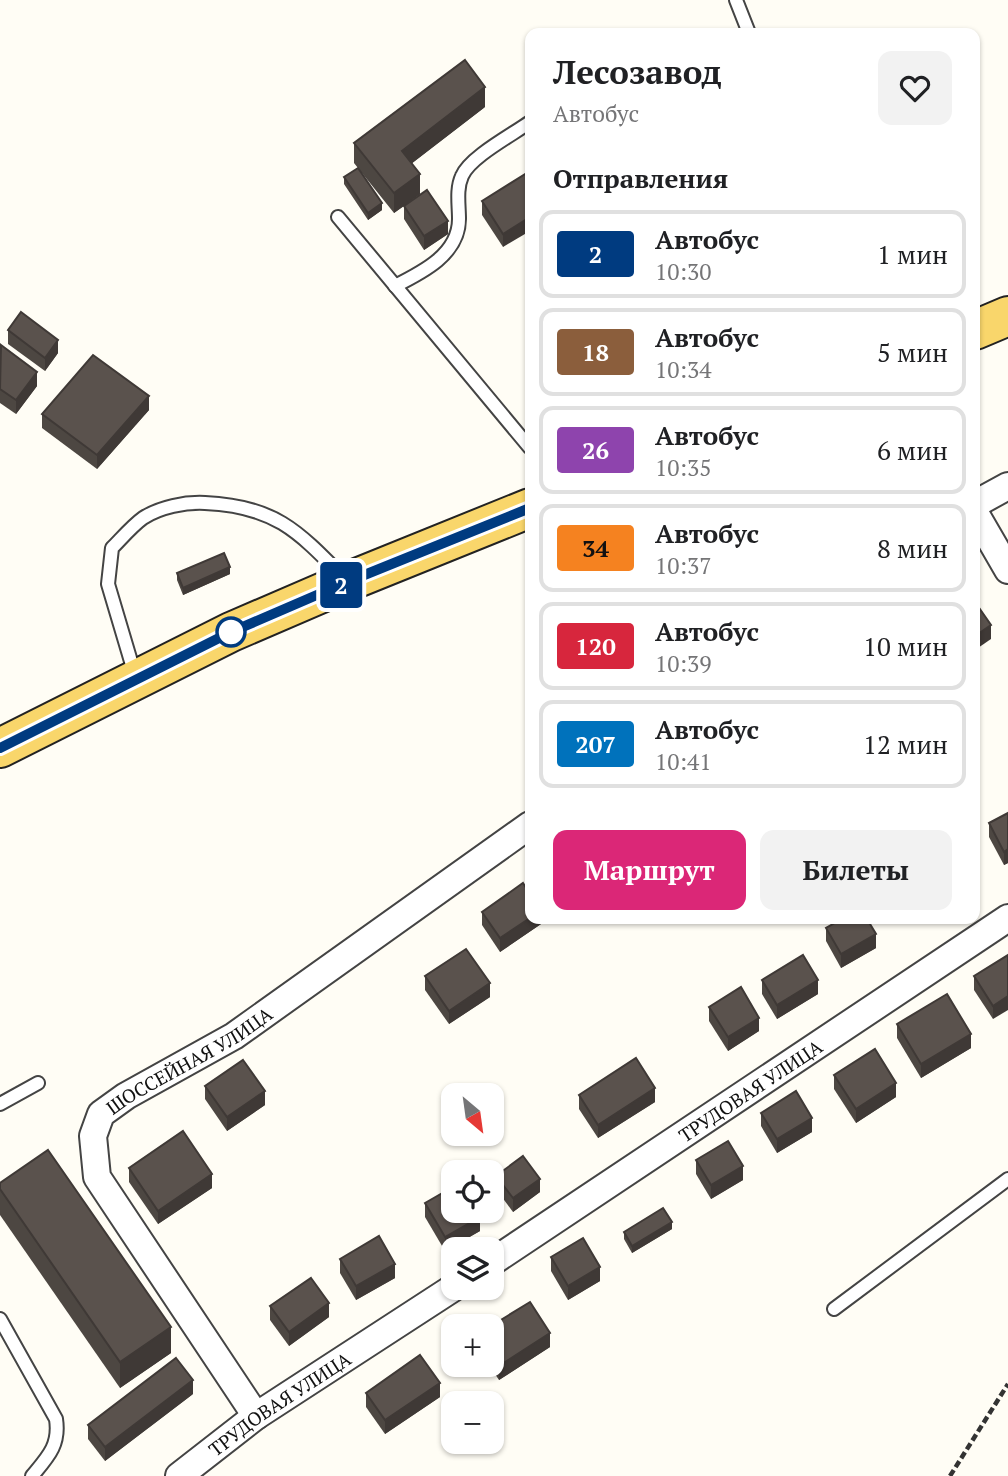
<!DOCTYPE html>
<html lang="ru">
<meta charset="utf-8">
<style>
:root{--surface:#fff;--page:#f2f2f2;--text:#202124;--muted:#757577;--line:#e0e0e0;--accent:#db2777}
body{margin:0;font-family:"PT Serif",serif;background:var(--page);color:var(--text);height:100vh;display:flex;flex-direction:column;font-size:26px;white-space:nowrap}
*{box-sizing:border-box;margin:0}
p{font-size:23px;color:var(--muted)}
.icon{flex:none;width:38px;height:38px;fill:none;stroke:currentColor;stroke-width:2;stroke-linecap:round;stroke-linejoin:round}
.map{position:relative;flex:1;overflow:hidden}
.side{position:absolute;left:525px;top:28px;width:455px;height:896px;display:flex;flex-direction:column;background:var(--surface);border-radius:14px;box-shadow:0 2px 5px #0004}
.side>*{flex:none}
.badge{padding:0 14px;border-radius:5px;font-size:24px;line-height:46px}
.needle{width:46px;rotate:151deg}
.controls{position:absolute;left:441px;top:1083px;display:grid;gap:14px}
.controls a{display:grid;place-items:center;width:63px;height:63px;border-radius:14px;background:var(--surface);box-shadow:0 2px 5px #0004;font-size:35px}
.map>.badge{position:absolute;translate:-50% -50%;box-shadow:0 0 0 4px #fff}
h2{padding:0 28px;font-size:26px;line-height:63px}
.round{display:grid;place-items:center;flex:none;width:74px;height:74px;border-radius:14px;background:var(--page)}
.summary{display:flex;align-items:center;justify-content:space-between;height:119px;padding:0 28px}
h1{font-size:33px;font-weight:700;line-height:52px}
.cta{display:flex;gap:14px;margin-top:auto;padding:14px 28px}
.cta a{flex:1;height:80px;border-radius:14px;background:var(--accent);color:#fff;font-size:28px;font-weight:700;line-height:80px;text-align:center}
.cta a+a{background:var(--page);color:var(--text)}
ul{padding:0;list-style:none}
li{display:flex;align-items:center;gap:21px;height:88px;margin:0 14px 10px;padding:0 14px;border:4px solid var(--line);border-radius:14px}
li div{flex:1}
li b{display:block;font-size:26px}
li em{font-style:normal}
li .badge{min-width:77px;font-weight:700;text-align:center}
.map>svg:first-child{display:block}
</style>
<div class="map">
<svg width="1008" height="1476" viewBox="0 0 1008 1476">
<rect width="100%" height="100%" fill="#fffdf5"/>
<g fill="none" stroke-linecap="round" stroke-linejoin="round">
<defs>
<g id="service">
<polyline points="736,0 749,33"/>
<polyline points="338,217 530,448"/>
<path d="M395 286C423 272 459 254 459 219 459 205 456 189 462 176 470 157 512 135 530 122"/>
<path d="M135 675 108 584 112 548C121 539 132 526 143 518 160 507 185 502 205 503 274 506 297 530 343 577"/>
<polyline points="0,1104 38,1083"/>
<polyline points="834,1309 1008,1179"/>
<path d="M0 1319 56 1419C60 1445 48 1457 32 1476"/>
</g>
<g id="minor">
<polyline points="975,504 1008,486"/>
<polyline points="975,513 1008,570"/>
<path id="s1" d="M492 1262 1008 918"/>
<path id="s2" d="M256 1416 97 1177 93 1136 101 1114 126 1096 234 1036 530 825"/>
<path id="s3" d="M179 1476 256 1416 453 1288"/>
</g>
<g id="primary">
<polyline points="975,330 1008,316"/>
<polyline points="0,748 231,632 347,582 530,508"/>
</g>
</defs>
<use href="#service" stroke="#444" stroke-width="16"/>
<use href="#minor" stroke="#444" stroke-width="30"/>
<use href="#primary" stroke="#222" stroke-width="42"/>
<polyline stroke="#333" stroke-width="4.5" stroke-dasharray="7 3.5" stroke-linecap="butt" points="950,1476 1008,1384"/>
<use href="#service" stroke="#fff" stroke-width="12"/>
<use href="#minor" stroke="#fff" stroke-width="26"/>
<use href="#primary" stroke="#f9d66b" stroke-width="38"/>
</g>
<g fill="#4d4742">
<polygon points="485,107 412,163 420,194 409,202 448,234 424,250 404,219 404,206 394,213 358,168 382,210 368,220 344,184 344,177 358,168 354,163 354,143"/>
<polygon points="530,171 503,247 482,215 482,201"/>
<polygon points="8,330 58,353 45,371 8,344"/>
<polygon points="0,346 37,386 16,414 0,403"/>
<polygon points="149,410 97,469 42,428 42,414"/>
<polygon points="177,573 230,574 183,595 177,580"/>
<polygon points="1008,813 1008,863 1004,865 989,837 989,823"/>
<polygon points="482,912 541,919 541,924 500,952 482,925"/>
<polygon points="826,928 876,948 841,968 826,941"/>
<polygon points="1008,955 993,1019 974,990 974,976"/>
<polygon points="425,976 490,997 449,1024 425,990"/>
<polygon points="762,980 818,994 777,1019 762,994"/>
<polygon points="709,1007 759,1031 728,1051 709,1021"/>
<polygon points="897,1024 971,1048 921,1078 897,1038"/>
<polygon points="834,1075 896,1097 856,1123 834,1089"/>
<polygon points="205,1086 265,1105 227,1131 205,1099"/>
<polygon points="579,1095 655,1102 598,1138 579,1109"/>
<polygon points="761,1113 812,1132 777,1153 761,1126"/>
<polygon points="696,1160 743,1180 711,1199 696,1174"/>
<polygon points="129,1168 212,1188 158,1224 129,1182"/>
<polygon points="496,1176 540,1192 513,1212 496,1189"/>
<polygon points="0,1183 171,1353 120,1388 0,1215"/>
<polygon points="425,1203 480,1231 445,1251 425,1217"/>
<polygon points="672,1229 632,1253 624,1239 624,1232"/>
<polygon points="551,1257 600,1281 568,1300 551,1271"/>
<polygon points="340,1259 395,1278 356,1300 340,1273"/>
<polygon points="270,1306 329,1317 289,1346 270,1320"/>
<polygon points="491,1326 550,1347 499,1380 489,1365 492,1365"/>
<polygon points="366,1393 440,1397 385,1434 366,1407"/>
<polygon points="193,1394 105,1461 88,1439 88,1425"/>
</g>
<g fill="#3f3936">
<polygon points="485,87 485,107 402,171 402,151"/>
<polygon points="420,174 420,194 394,213 394,193"/>
<polygon points="382,203 382,210 368,220 368,213"/>
<polygon points="530,217 530,231 503,247 503,234"/>
<polygon points="448,221 448,234 424,250 424,236"/>
<polygon points="58,340 58,353 45,371 45,358"/>
<polygon points="37,372 37,386 16,414 16,400"/>
<polygon points="149,396 149,410 97,469 97,455"/>
<polygon points="230,567 230,574 183,595 183,588"/>
<polygon points="991,625 991,639 975,650 975,636"/>
<polygon points="1008,849 1008,863 1004,865 1004,852"/>
<polygon points="530,918 530,919 541,919 541,924 500,952 500,938"/>
<polygon points="876,934 876,948 841,968 841,954"/>
<polygon points="818,980 818,994 777,1019 777,1005"/>
<polygon points="490,983 490,997 449,1024 449,1011"/>
<polygon points="1008,996 1008,1010 993,1019 993,1006"/>
<polygon points="759,1018 759,1031 728,1051 728,1037"/>
<polygon points="971,1034 971,1048 921,1078 921,1064"/>
<polygon points="896,1083 896,1097 856,1123 856,1109"/>
<polygon points="655,1088 655,1102 598,1138 598,1125"/>
<polygon points="265,1091 265,1105 227,1131 227,1117"/>
<polygon points="812,1118 812,1132 777,1153 777,1139"/>
<polygon points="743,1166 743,1180 711,1199 711,1185"/>
<polygon points="212,1174 212,1188 158,1224 158,1211"/>
<polygon points="540,1179 540,1192 513,1212 513,1198"/>
<polygon points="480,1217 480,1231 445,1251 445,1237"/>
<polygon points="672,1222 672,1229 632,1253 632,1246"/>
<polygon points="395,1264 395,1278 356,1300 356,1286"/>
<polygon points="600,1267 600,1281 568,1300 568,1286"/>
<polygon points="329,1303 329,1317 289,1346 289,1332"/>
<polygon points="171,1327 171,1353 120,1388 120,1362"/>
<polygon points="550,1333 550,1347 499,1380 499,1366"/>
<polygon points="193,1380 193,1394 105,1461 105,1447"/>
<polygon points="440,1383 440,1397 385,1434 385,1420"/>
</g>
<g fill="#5a524d" stroke="#3f3936" stroke-width="2">
<polygon points="465,60 485,87 402,151 420,174 394,193 354,143"/>
<polygon points="358,168 382,203 368,213 344,177"/>
<polygon points="530,171 530,217 503,234 482,201"/>
<polygon points="427,190 448,221 424,236 404,206"/>
<polygon points="21,312 58,340 45,358 8,330"/>
<polygon points="1,345 37,372 16,400 0,389"/>
<polygon points="93,355 149,396 97,455 42,414"/>
<polygon points="224,553 230,567 183,588 177,573"/>
<polygon points="975,602 991,625 975,636"/>
<polygon points="1008,813 1008,849 1004,852 989,823"/>
<polygon points="523,883 530,894 530,918 500,938 482,912"/>
<polygon points="842,919 867,919 876,934 841,954 826,928"/>
<polygon points="466,949 490,983 449,1011 425,976"/>
<polygon points="803,955 818,980 777,1005 762,980"/>
<polygon points="1008,955 1008,996 993,1006 974,976"/>
<polygon points="741,987 759,1018 728,1037 709,1007"/>
<polygon points="947,994 971,1034 921,1064 897,1024"/>
<polygon points="875,1049 896,1083 856,1109 834,1075"/>
<polygon points="636,1058 655,1088 598,1125 579,1095"/>
<polygon points="243,1060 265,1091 227,1117 205,1086"/>
<polygon points="796,1091 812,1118 777,1139 761,1113"/>
<polygon points="183,1131 212,1174 158,1211 129,1168"/>
<polygon points="728,1141 743,1166 711,1185 696,1160"/>
<polygon points="48,1150 171,1327 120,1362 0,1189 0,1183"/>
<polygon points="523,1156 540,1179 513,1198 496,1176"/>
<polygon points="453,1187 453,1211 477,1211 480,1217 445,1237 425,1203"/>
<polygon points="663,1208 672,1222 632,1246 624,1232"/>
<polygon points="379,1236 395,1264 356,1286 340,1259"/>
<polygon points="583,1238 600,1267 568,1286 551,1257"/>
<polygon points="311,1278 329,1303 289,1332 270,1306"/>
<polygon points="530,1302 550,1333 499,1366 492,1355 491,1326"/>
<polygon points="420,1355 440,1383 385,1420 366,1393"/>
<polygon points="176,1358 193,1380 105,1447 88,1425"/>
</g>
<g fill="none" stroke-linecap="round" stroke-linejoin="round">
<defs>
<polyline id="line" points="0,748 231,632 347,582 530,508"/>
</defs>
<use href="#line" stroke="#fff" stroke-width="16"/>
<use href="#line" stroke="#003b80" stroke-width="10"/>
</g>
<circle fill="#fff" stroke="#003b80" stroke-width="3.5" cx="231" cy="632" r="14"/>
<g text-anchor="middle" dominant-baseline="central" stroke-width="7" stroke-linejoin="round" paint-order="stroke">
<g font-size="19" fill="#111" stroke="#fff">
<text stroke="none"><textPath href="#s2" startOffset="455">ШОССЕЙНАЯ УЛИЦА</textPath></text>
<text stroke="none"><textPath href="#s1" startOffset="310">ТРУДОВАЯ УЛИЦА</textPath></text>
<text stroke="none"><textPath href="#s3" startOffset="124">ТРУДОВАЯ УЛИЦА</textPath></text>
</g>
</g>
</svg>
<div class="controls">
<a><svg class="needle" viewBox="-14 -14 28 28"><path d="M0-13l5 13h-10z" fill="#e53935"/><path d="M0 13l5-13h-10z" fill="#757577"/></svg></a>
<a><svg class="icon" aria-label="locate" viewBox="0 0 24 24"><circle cx="12" cy="12" r="6"/><path d="M12 2v4M12 18v4M2 12h4M18 12h4"/></svg></a>
<a><svg class="icon" aria-label="layers" viewBox="0 0 24 24"><path d="M12 4l9 5-9 5-9-5zM3 14l9 5 9-5"/></svg></a>
<a>+</a>
<a>−</a>
</div>
<b class="badge" style="left:341px;top:585px;background:#003b80;color:#fff">2</b>
<section class="side">
<div class="summary"><div><h1>Лесозавод</h1><p>Автобус</p></div><a class="round"><svg class="icon" aria-label="heart" viewBox="0 0 24 24"><path d="M12 20l-8-8c-3-5 5-10 8-4 3-6 11-1 8 4z"/></svg></a></div>
<h2>Отправления</h2>
<ul>
<li><span class="badge" style="background:#003b80;color:#fff">2</span><div><b>Автобус</b><p>10:30</p></div><em>1 мин</em></li>
<li><span class="badge" style="background:#8b5e3c;color:#fff">18</span><div><b>Автобус</b><p>10:34</p></div><em>5 мин</em></li>
<li><span class="badge" style="background:#8e44ad;color:#fff">26</span><div><b>Автобус</b><p>10:35</p></div><em>6 мин</em></li>
<li><span class="badge" style="background:#f58220;color:#111">34</span><div><b>Автобус</b><p>10:37</p></div><em>8 мин</em></li>
<li><span class="badge" style="background:#d7263d;color:#fff">120</span><div><b>Автобус</b><p>10:39</p></div><em>10 мин</em></li>
<li><span class="badge" style="background:#0072bc;color:#fff">207</span><div><b>Автобус</b><p>10:41</p></div><em>12 мин</em></li>
</ul>
<div class="cta"><a>Маршрут</a><a>Билеты</a></div>
</section>
</div>
